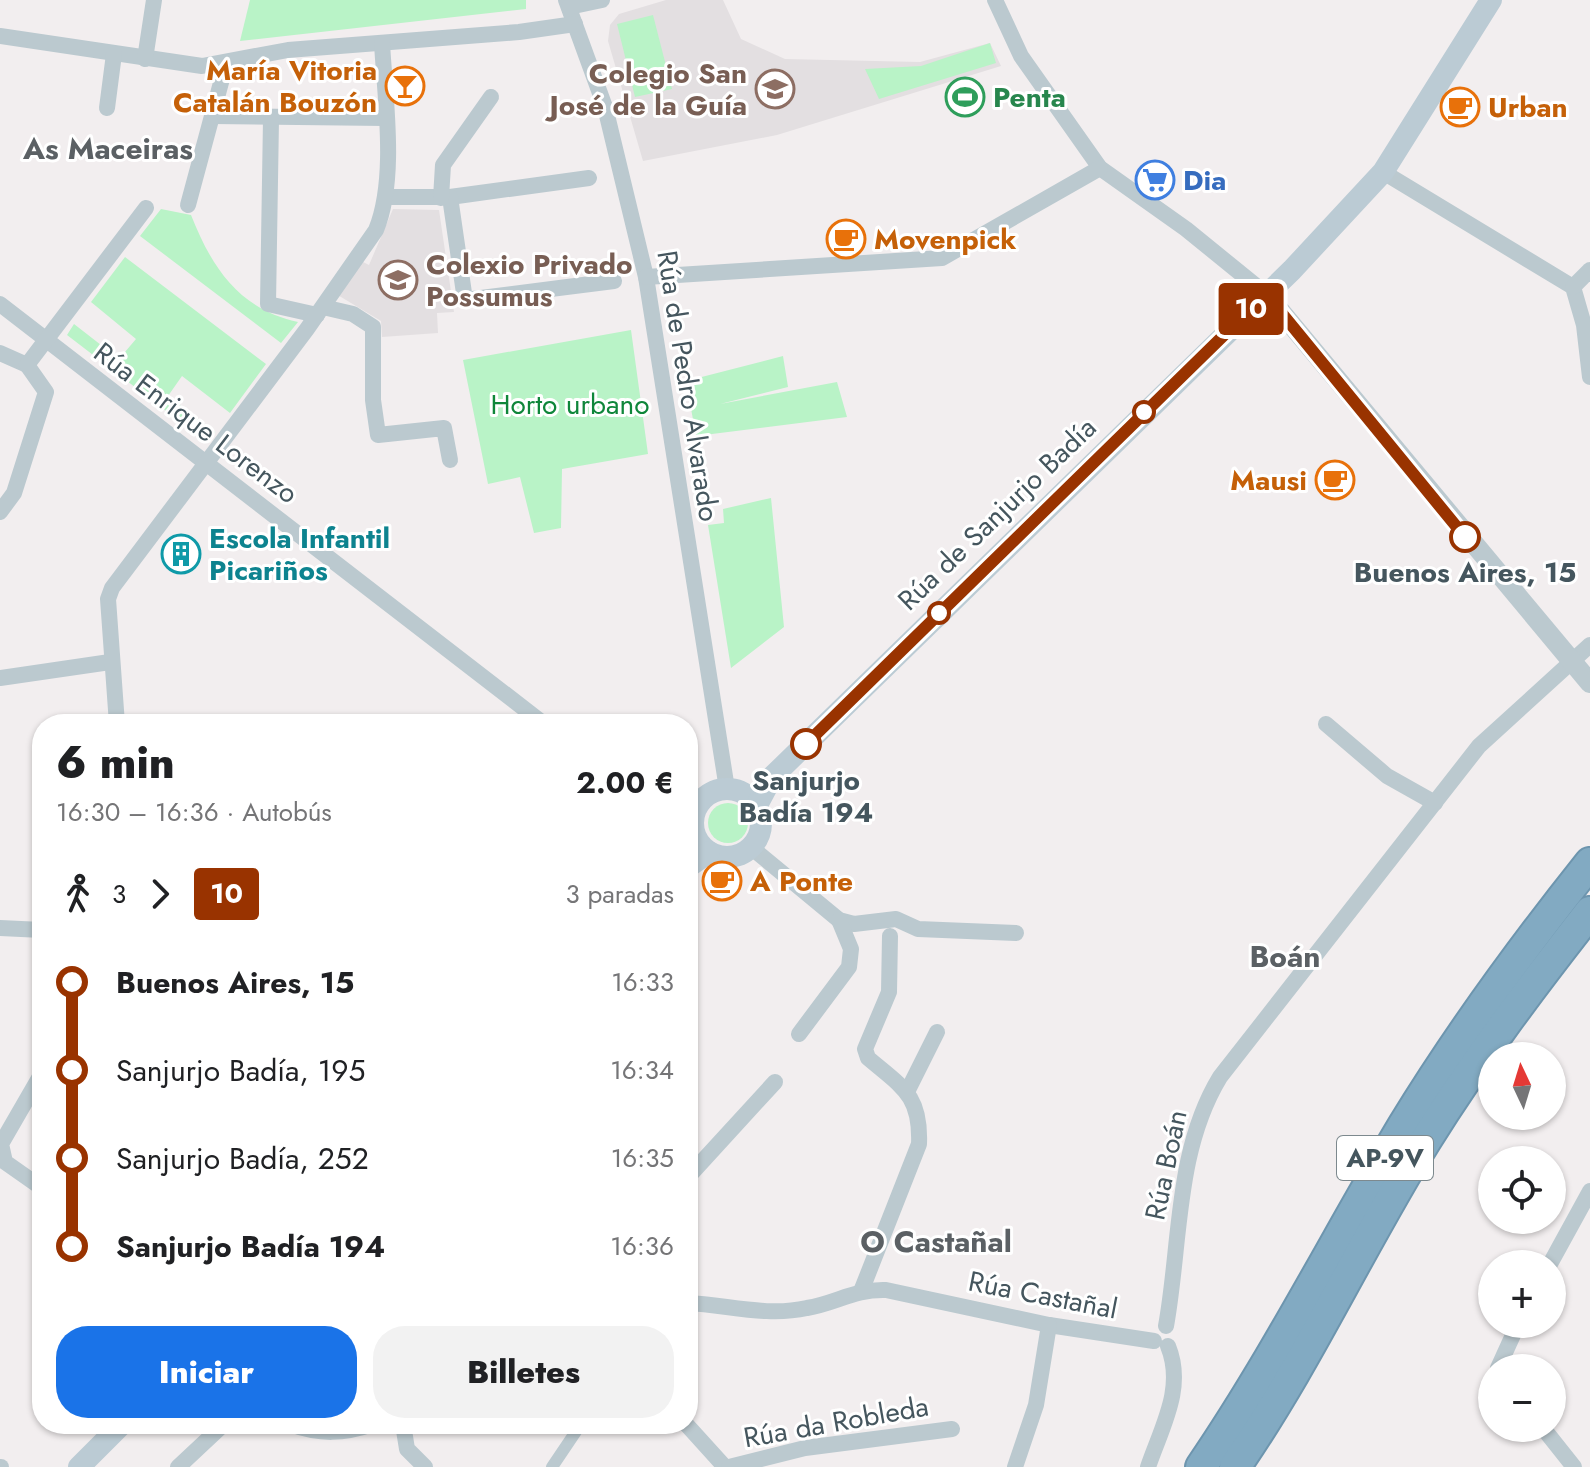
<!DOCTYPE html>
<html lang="es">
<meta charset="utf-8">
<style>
:root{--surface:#fff;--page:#f2f2f2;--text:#202124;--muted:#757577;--accent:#1a73e8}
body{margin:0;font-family:Jost,sans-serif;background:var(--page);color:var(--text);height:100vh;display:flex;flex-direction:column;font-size:30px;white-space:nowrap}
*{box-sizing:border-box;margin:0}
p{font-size:26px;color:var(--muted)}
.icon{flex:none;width:44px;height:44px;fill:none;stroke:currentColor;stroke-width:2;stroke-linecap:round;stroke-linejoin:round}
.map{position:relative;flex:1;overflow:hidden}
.side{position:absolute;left:32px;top:714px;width:666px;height:720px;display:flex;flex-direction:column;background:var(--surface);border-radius:32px;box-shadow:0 2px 6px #0004}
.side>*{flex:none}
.badge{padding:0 16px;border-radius:6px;font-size:28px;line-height:52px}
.needle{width:52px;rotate:356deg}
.controls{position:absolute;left:1478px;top:1042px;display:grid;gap:16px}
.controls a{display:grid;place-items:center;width:88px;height:88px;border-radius:50%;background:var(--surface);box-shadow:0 2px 6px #0004;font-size:40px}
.map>.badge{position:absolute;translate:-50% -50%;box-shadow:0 0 0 4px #fff}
.legs{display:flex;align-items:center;gap:12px;height:88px;padding:0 24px;font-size:26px}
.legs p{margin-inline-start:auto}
.head{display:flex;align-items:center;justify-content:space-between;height:136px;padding:0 24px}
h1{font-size:44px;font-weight:800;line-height:60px}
.cta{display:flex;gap:16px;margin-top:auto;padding:16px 24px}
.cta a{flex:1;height:92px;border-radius:32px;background:var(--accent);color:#fff;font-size:32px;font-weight:800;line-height:92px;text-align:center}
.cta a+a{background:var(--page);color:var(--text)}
ul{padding:0 24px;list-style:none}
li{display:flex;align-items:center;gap:28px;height:88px;font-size:30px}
li i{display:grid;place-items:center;width:12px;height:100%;margin:0 10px;background:currentColor}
li i::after{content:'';width:20px;height:20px;margin:-10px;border:6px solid;border-radius:50%;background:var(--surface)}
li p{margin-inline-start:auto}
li:first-child i{background:linear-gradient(#0000 50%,currentColor 0)}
li:last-child i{background:linear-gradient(currentColor 50%,#0000 0)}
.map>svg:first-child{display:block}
</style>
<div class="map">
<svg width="1590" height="1467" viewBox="0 0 1590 1467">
<rect width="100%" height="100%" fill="#f2eeef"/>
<g fill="#e3dfe1">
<polygon points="666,0 723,0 741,39 785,59 920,62 990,43 1001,66 777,135 643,161 608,41 610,25 619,14"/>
<polygon points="393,209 439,210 454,312 437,313 438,333 382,337 381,321 336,294 361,261 369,265"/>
</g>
<g fill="#b9f3c7">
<polygon points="250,0 526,0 526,9 240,41"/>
<polygon points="653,15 672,89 635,97 617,24"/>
<polygon points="990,43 996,63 879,99 865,69 921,66"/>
<path d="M161 209 191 215C212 268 239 309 298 322L281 343 140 236Z"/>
<polygon points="125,257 266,364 230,413 182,376 168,396 215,432 208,443 67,335 74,324 119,359 136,339 91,302"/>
<polygon points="631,330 648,454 562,469 561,528 534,533 520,477 488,484 463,360"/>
<polygon points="783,356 788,387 720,404 837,382 847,417 696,436 686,381"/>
<polygon points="771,498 784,627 731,668 708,525 724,523 723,509"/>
<circle cx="728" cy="823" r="20"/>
</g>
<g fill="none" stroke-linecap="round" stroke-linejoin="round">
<defs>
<g id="motorway">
<path d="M1201 1467C1276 1357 1335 1240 1403 1126 1459 1034 1523 947 1590 863"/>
<path d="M1235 1467C1307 1363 1359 1248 1426 1140 1476 1060 1532 986 1590 912"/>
</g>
</defs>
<use href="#motorway" stroke="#6d95ae" stroke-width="34"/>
<polyline stroke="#bbc9cf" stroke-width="12" points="552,1467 581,1424"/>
<g stroke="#bbc9cf" stroke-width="16">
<polyline points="566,0 605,107 646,277 727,789"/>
<polyline points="995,0 1021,56 1100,168 1186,229 1266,294"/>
<polyline points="569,7 602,0"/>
<polyline points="0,36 202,66 288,50 519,32 575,24"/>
<polyline points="145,59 154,0"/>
<polyline points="107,108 114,54"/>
<polyline points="213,116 385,118"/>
<polyline points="271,119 268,304 317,315"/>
<polyline points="1383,172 1573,287 1584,325 1590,377"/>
<polyline points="386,197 450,197 589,178"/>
<polyline points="450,197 465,300 614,281"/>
<polyline points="441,198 443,165 491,97"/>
<polyline points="188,205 226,64"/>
<polyline points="646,277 942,258 1100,168"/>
<polyline points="1573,287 1590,270"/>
<polyline points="0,304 544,724"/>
<polyline points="323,307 353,314 373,327 373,400 378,435 444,428 450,460"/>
<polyline points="0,353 27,365"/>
<polyline points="0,512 14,493 46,392 27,365 146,208"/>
<polyline points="0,678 110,662"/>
<path d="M117 724 108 599 112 588 307 329 376 230C397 179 385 99 382 43"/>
<polyline points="1326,724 1387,776 1435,803"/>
<polyline points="688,821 692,823"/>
<polyline points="752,848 839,920 854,924 896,919 918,929 1016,933"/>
<polyline points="0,928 42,930"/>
<polyline points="799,1034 849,967 851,949 839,920"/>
<polyline points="42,1073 1,1144 5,1162 42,1188"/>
<polyline points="907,1092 937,1032"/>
<polyline points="688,1177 775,1082"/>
<polyline points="1550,1264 1590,1191"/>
<path d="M862 1289 919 1144C921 1095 902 1087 868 1058L865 1049 889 992 890 936"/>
<path d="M688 1303C728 1305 767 1317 807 1308 837 1303 854 1289 886 1290L1049 1325 1154 1341"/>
<path d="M1166 1326C1181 1243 1175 1151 1220 1077L1479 746 1590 645"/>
<polyline points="1498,1368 1518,1324"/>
<path d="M290 1424C320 1435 344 1434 373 1424"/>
<polyline points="403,1424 407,1449 425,1467"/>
<polyline points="686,1424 725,1467"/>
<polyline points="1543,1428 1574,1467"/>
<polyline points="0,1467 1,1467"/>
<polyline points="178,1467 224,1424"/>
<polyline points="729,1467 805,1448 952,1429"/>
<polyline points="1015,1467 1036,1405 1049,1325"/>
<path d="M1148 1467C1162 1426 1185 1388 1168 1346"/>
</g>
<polyline stroke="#bbc9cf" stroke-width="20" points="1266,294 1590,683"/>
<g stroke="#bbcbd4" stroke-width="22">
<circle cx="727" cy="823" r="34"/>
<polyline points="757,805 772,777 1292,270 1383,172 1491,0"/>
<polyline points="688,867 709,852"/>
<polyline points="79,1467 122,1424"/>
</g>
<use href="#motorway" stroke="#82aac2" stroke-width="30"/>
</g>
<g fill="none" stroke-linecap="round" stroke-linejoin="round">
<defs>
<polyline id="line-1" points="806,744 1266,294 1465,537"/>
</defs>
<use href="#line-1" stroke="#fff" stroke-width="18"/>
<use href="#line-1" stroke="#930" stroke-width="12"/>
</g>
<defs>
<symbol id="bar-ring" viewBox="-11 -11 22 22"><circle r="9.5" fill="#fff" stroke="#e8710a" stroke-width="1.5"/><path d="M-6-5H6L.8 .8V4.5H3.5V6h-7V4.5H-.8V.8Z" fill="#e8710a"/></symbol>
<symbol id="school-ring" viewBox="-11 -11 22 22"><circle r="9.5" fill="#fff" stroke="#8d6e63" stroke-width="1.5"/><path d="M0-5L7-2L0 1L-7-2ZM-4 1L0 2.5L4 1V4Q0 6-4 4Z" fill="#8d6e63"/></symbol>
<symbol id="stadium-ring" viewBox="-11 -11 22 22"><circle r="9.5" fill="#fff" stroke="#2e9e5b" stroke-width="1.5"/><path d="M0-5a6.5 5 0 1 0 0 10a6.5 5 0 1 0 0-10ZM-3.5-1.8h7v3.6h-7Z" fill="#2e9e5b"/></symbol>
<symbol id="cafe-ring" viewBox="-11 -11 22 22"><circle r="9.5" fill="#fff" stroke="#e8710a" stroke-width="1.5"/><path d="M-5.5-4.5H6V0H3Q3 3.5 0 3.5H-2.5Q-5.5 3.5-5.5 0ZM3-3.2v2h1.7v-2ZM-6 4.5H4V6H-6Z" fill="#e8710a"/></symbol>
<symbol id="supermarket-ring" viewBox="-11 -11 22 22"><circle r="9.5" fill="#fff" stroke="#3f7fe0" stroke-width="1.5"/><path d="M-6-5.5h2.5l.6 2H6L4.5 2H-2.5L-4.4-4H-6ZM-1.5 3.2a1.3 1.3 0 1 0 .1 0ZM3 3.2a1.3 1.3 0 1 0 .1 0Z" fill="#3f7fe0"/></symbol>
<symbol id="building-ring" viewBox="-11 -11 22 22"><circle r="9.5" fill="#fff" stroke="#0f9aa8" stroke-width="1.5"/><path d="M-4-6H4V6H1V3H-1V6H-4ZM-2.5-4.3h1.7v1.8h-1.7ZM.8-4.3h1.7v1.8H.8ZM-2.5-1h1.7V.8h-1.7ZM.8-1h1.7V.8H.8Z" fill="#0f9aa8"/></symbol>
</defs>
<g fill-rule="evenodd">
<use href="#bar-ring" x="383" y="64" width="44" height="44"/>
<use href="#school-ring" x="753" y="67" width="44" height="44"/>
<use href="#stadium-ring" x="943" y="75" width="44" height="44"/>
<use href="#cafe-ring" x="1438" y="85" width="44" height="44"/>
<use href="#supermarket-ring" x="1133" y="158" width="44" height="44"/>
<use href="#cafe-ring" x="824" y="217" width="44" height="44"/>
<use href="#school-ring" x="376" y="258" width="44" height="44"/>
<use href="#cafe-ring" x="1313" y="458" width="44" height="44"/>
<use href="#building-ring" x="159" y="532" width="44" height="44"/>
<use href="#cafe-ring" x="700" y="859" width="44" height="44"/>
</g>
<g fill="#fff" stroke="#930" stroke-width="4">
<circle cx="1144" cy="412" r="10"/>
<circle cx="1465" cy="537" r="14"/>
<circle cx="939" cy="613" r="10"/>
<circle cx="806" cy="744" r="14"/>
</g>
<g text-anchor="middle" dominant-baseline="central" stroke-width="6" stroke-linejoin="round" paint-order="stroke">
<rect fill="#fff" stroke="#7d898e" stroke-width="2" x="1337" y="1136" width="96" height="44" rx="6"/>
<g font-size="26" font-weight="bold" fill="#45565e">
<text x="1385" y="1158">AP-9V</text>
</g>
<g font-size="28" font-weight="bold" fill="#c56008" stroke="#fff" text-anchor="start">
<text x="377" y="70" text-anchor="end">María Vitoria<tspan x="377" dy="32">Catalán Bouzón</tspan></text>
<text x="1488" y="107">Urban</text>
<text x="874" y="239">Movenpick</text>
<text x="1307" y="480" text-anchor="end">Mausi</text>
<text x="750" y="881">A Ponte</text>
</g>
<g font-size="28" font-weight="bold" fill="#785e54" stroke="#fff" text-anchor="end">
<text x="747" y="73">Colegio San<tspan x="747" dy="32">José de la Guía</tspan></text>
<text x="426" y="264" text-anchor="start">Colexio Privado<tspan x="426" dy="32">Possumus</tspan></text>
</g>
<g font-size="28" font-weight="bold" fill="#27864d" stroke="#fff" text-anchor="start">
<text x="993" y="97">Penta</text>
</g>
<g font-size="28" font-weight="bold" fill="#366cbe" stroke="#fff" text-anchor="start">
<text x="1183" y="180">Dia</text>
</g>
<g font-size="28" fill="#45565e" stroke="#fff">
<text transform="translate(688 386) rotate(81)">Rúa de Pedro Alvarado</text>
<text transform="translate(196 423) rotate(37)">Rúa Enrique Lorenzo</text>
<text transform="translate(997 514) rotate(-44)">Rúa de Sanjurjo Badía</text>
<text transform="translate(1166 1165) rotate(-78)">Rúa Boán</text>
<text transform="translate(1043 1295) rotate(11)">Rúa Castañal</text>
<text transform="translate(836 1422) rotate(-10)">Rúa da Robleda</text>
</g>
<g font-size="28" fill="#0f863a" stroke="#fff">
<text x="570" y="404">Horto urbano</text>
</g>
<g font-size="28" font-weight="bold" fill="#0d838f" stroke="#fff" text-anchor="start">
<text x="209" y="538">Escola Infantil<tspan x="209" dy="32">Picariños</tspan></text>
</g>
<g font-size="28" font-weight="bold" fill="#45565e" stroke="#fff">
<text x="1465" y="572">Buenos Aires, 15</text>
<text x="806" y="780">Sanjurjo<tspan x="806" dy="32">Badía 194</tspan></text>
</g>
<g font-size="30" font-weight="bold" fill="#5b6064" stroke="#fff">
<text x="108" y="148">As Maceiras</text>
<text x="1285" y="956">Boán</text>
<text x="936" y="1241">O Castañal</text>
</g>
</g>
</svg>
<div class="controls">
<a><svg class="needle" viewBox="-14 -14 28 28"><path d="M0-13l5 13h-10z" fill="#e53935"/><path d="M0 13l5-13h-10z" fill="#757577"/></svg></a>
<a><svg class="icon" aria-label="locate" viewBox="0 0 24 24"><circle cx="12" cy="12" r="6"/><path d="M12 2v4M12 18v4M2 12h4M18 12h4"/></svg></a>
<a>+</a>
<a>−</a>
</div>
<b class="badge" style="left:1251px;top:309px;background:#930;color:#fff">10</b>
<section class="side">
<div class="head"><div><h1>6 min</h1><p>16:30 – 16:36 · Autobús</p></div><b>2.00 €</b></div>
<div class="legs"><svg class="icon" aria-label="walk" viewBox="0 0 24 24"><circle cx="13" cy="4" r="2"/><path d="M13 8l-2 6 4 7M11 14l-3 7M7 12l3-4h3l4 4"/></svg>3<svg class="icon" aria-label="forward" viewBox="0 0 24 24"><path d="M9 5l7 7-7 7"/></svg><b class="badge" style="background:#930;color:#fff">10</b><p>3 paradas</p></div>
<ul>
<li><i style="color:#930"></i><b>Buenos Aires, 15</b><p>16:33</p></li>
<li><i style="color:#930"></i><span>Sanjurjo Badía, 195</span><p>16:34</p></li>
<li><i style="color:#930"></i><span>Sanjurjo Badía, 252</span><p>16:35</p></li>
<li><i style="color:#930"></i><b>Sanjurjo Badía 194</b><p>16:36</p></li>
</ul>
<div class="cta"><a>Iniciar</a><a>Billetes</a></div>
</section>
</div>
